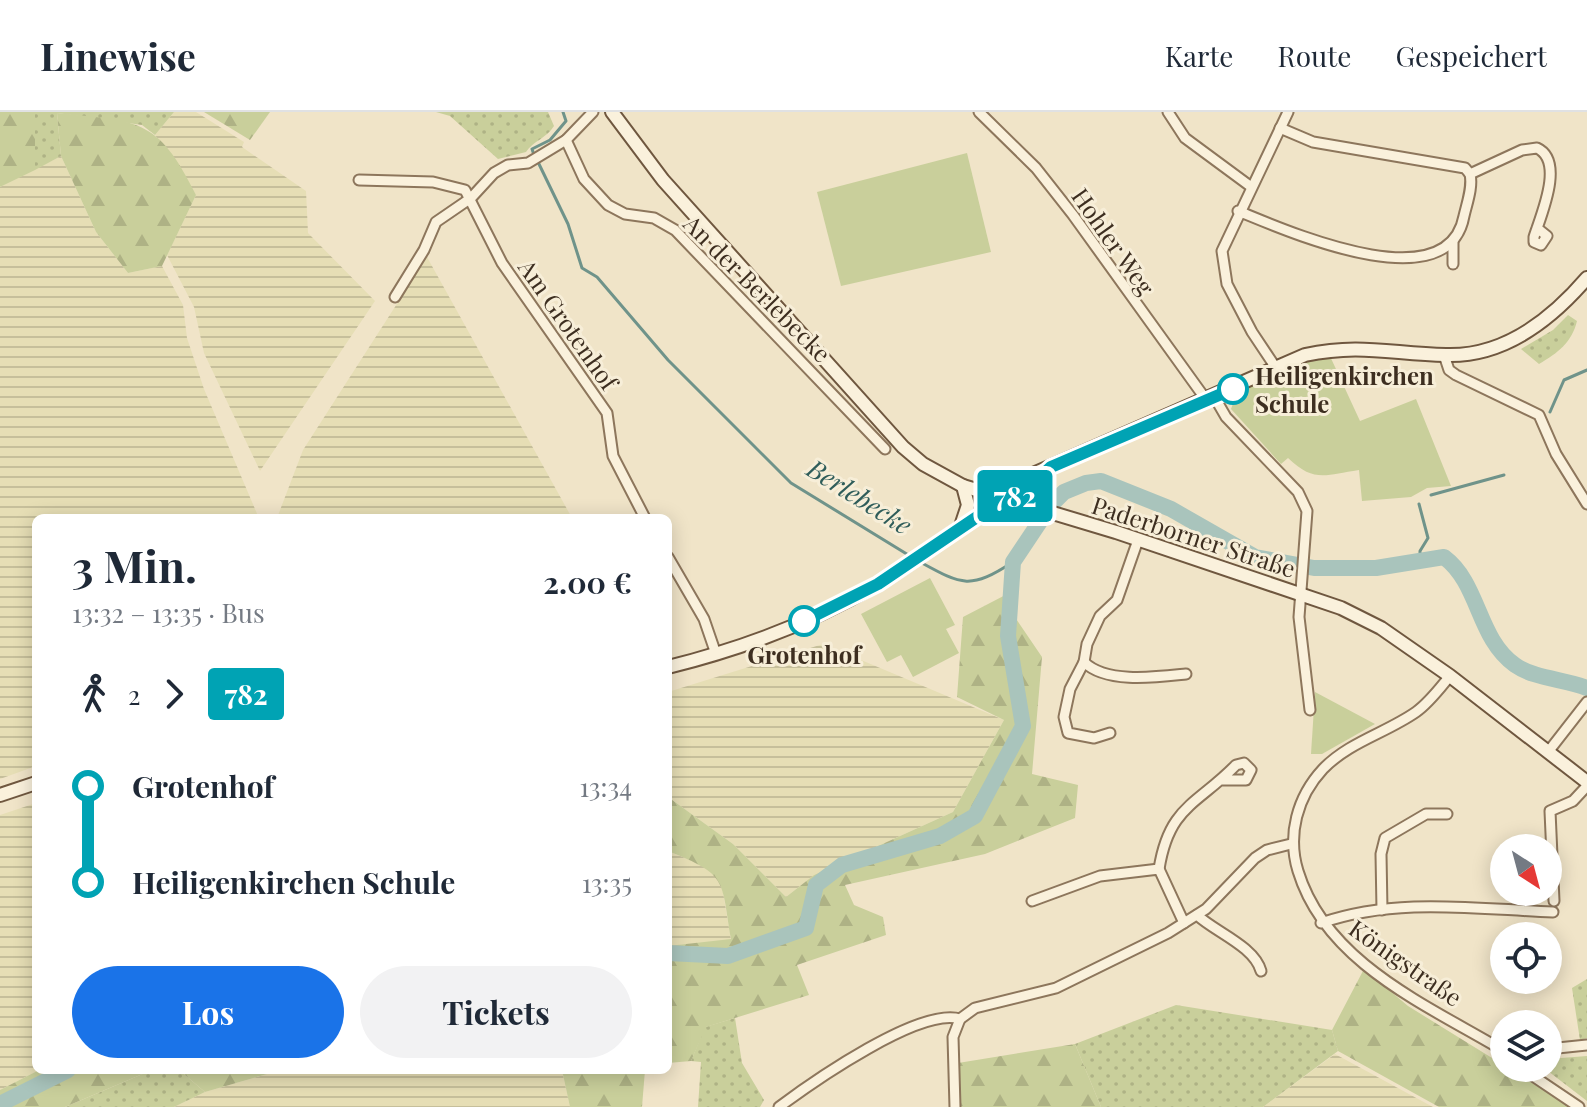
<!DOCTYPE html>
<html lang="de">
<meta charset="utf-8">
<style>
:root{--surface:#fff;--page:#f2f2f3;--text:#1f2937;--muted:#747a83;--line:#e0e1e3;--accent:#1a73e8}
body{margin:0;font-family:"Playfair Display",serif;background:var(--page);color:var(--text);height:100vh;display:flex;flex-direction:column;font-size:30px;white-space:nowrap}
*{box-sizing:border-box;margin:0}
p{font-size:26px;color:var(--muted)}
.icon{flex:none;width:44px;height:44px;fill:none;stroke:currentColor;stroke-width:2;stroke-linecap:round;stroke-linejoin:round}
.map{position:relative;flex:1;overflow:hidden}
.details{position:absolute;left:32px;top:402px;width:640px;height:560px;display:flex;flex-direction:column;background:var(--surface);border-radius:12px;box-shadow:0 4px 20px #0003}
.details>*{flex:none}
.badge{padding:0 16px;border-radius:6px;font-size:28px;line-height:52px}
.needle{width:52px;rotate:144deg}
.tools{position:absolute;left:1490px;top:722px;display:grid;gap:16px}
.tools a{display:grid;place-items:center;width:72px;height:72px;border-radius:50%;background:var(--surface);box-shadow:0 4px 20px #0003;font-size:40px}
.map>.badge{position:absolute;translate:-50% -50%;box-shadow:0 0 0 4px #fff}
.legs{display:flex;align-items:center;gap:12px;height:88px;padding:0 40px;font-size:26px}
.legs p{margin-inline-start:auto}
.head{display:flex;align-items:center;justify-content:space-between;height:136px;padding:0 40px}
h1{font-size:44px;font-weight:700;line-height:60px}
.action{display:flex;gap:16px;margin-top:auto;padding:16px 40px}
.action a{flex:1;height:92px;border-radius:48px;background:var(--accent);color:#fff;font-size:32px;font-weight:700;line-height:92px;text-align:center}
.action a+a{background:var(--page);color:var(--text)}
ul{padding:0 40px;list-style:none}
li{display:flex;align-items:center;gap:28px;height:96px;font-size:30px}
li i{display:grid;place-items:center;width:12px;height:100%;margin:0 10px;background:currentColor}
li i::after{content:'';width:20px;height:20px;margin:-10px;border:6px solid;border-radius:50%;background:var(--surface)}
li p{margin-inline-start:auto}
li:first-child i{background:linear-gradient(#0000 50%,currentColor 0)}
li:last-child i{background:linear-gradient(currentColor 50%,#0000 0)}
header{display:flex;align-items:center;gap:48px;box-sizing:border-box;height:112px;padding:0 40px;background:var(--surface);border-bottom:2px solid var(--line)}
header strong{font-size:38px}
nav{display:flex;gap:44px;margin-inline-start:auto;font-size:28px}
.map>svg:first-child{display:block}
</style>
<header>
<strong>Linewise</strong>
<nav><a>Karte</a><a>Route</a><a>Gespeichert</a></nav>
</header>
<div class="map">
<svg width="1587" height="995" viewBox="0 0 1587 995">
<defs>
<pattern id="farmland-rules" width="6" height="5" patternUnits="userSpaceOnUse" patternTransform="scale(2)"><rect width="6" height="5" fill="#e6deb5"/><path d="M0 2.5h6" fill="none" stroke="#c6bf9b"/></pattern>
<pattern id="grass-dots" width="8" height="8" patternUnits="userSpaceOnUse" patternTransform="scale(2)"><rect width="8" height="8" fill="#c9cf9b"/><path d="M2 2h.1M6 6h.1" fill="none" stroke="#aeb285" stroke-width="1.8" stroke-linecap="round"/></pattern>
<pattern id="forest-firs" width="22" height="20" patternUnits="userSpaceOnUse" patternTransform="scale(2)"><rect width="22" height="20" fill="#c9cf9b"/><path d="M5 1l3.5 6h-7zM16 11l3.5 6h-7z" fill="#aeb285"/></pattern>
</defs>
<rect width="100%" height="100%" fill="#f0e4c8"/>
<g fill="url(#farmland-rules)">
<polygon points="174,0 196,0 244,30 242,35 306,79 308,121 375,189 260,359 204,241 194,195 167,143 196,83 155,23"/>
<polygon points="61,44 96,120 128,161 162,154 183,193 187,226 204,277 258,404 36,406 36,654 0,667 0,75"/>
<polygon points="427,145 572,406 277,406 303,338"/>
<polygon points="823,532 1004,608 953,700 814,763 786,785 733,732 668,685 668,580"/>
<polygon points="36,691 36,958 39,958 0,978 0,703"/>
<polygon points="668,739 705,754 721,768 731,828 668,834"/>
<polygon points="1335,942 1433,995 1263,995"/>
<polygon points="281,958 562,958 570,995 174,995 205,980"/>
</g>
<g fill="url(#grass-dots)">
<polygon points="35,0 174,0 155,23 142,13 57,1 61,44 35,58"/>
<path d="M436 0H548L554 14C547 26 533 29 526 40L498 47 450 4Z"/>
<path d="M1568 203 1577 209C1572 230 1558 241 1539 252L1521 237 1553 218Z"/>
<polygon points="1587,867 1587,926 1580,928 1572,876"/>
<polygon points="1176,893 1332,918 1338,939 1263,995 1101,995 1075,932"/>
<polygon points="735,906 742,951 764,988 760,995 698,995 701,950 691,949 705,915"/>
<polygon points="1587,944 1587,989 1544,956 1548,956 1548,947"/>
<polygon points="152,958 179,958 205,980 174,995 65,995"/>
</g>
<g fill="url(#forest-firs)">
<polygon points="0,0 35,0 35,58 0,75"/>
<polygon points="204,0 270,0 250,28"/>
<path d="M57 1C138 10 157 4 196 83L162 154 128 161 96 120 61 44Z"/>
<path d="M1015 478 1012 501 1042 545 1032 662 1078 673 1075 706 985 742 845 773 854 793 883 805 886 823 797 853 809 883 706 915 691 949 668 951V834L731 827C721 767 728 763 668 739V685L733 732 786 785 814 763 953 700 1004 608 957 585 963 505Z"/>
<polygon points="1364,857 1408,894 1571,995 1439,995 1338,939 1332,918"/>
<polygon points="1075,932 1101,995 961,995 958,951"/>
<polygon points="39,958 152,958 65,995 0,995 0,978"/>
<polygon points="179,958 281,958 205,980"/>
<polygon points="562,958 645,958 642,995 570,995"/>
</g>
<g fill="#c9cf9b">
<polygon points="967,41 991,140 841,174 817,80"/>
<path d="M1329 242 1360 309 1416 287 1451 374 1427 376 1411 385 1362 389 1359 358C1325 363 1314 371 1288 346L1281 352 1231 297 1237 281 1276 261Z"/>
<polygon points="930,466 955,513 946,517 959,541 913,565 901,543 887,550 861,502"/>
<polygon points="1315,580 1375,612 1322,642 1311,642"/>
</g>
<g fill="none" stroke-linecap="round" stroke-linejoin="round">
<g stroke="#6f938a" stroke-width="3">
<polyline points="534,43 532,37 550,28 566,9 563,0"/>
<polyline points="538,50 568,112 582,156 597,165 668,248 791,371 910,444"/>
<polyline points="1550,300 1564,268 1587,258"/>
<polyline points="1431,383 1504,363"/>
<polyline points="1419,392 1428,426 1420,439 1420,449"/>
<path d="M920 450C962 473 970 478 1013 450"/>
<polyline points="668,919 669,946"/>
</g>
<g stroke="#a9c4bc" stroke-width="16">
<path d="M668 841 728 844 806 816 816 773 842 753 940 724 975 704 1023 614 1008 524 1013 450 1051 393 1064 380 1086 371 1101 369 1171 397 1255 445 1314 456H1376L1444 445C1480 472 1477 526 1515 553 1535 567 1565 567 1587 576"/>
<polyline points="0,992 68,958"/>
</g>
<defs>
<g id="minor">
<polyline points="979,0 1036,56 1073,103 1207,289"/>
<polyline points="1168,0 1185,26 1250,74"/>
<polyline points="1280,16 1313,30 1465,56 1470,62"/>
<polyline points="566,28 584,67 608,93 625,102 654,106 675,118 885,337"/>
<polyline points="359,68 433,70 465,78 502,151 607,301 613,344 645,406"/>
<path d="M1238 99C1285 118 1448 191 1464 104 1467 91 1473 75 1470 62L1522 38 1537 36C1565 49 1541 103 1534 125V130L1541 133 1547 124 1537 116"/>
<polyline points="1453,129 1453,152"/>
<polyline points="395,185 424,138 436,110 471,86 494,61 508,53 528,51 566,28 593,0"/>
<polyline points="1444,243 1449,258 1456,263 1539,303 1556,342 1587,392"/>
<polyline points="1276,256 1252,220 1227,172 1222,139 1288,0"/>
<polyline points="1215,286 1226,305 1298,380 1307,399 1299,505 1310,598"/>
<polyline points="668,445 704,507 716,542"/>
<path d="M1084 550C1106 572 1157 565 1186 562"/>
<path d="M1450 564C1440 576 1429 591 1416 600 1386 621 1349 630 1323 657 1297 685 1287 723 1298 759 1326 851 1427 893 1504 939"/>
<polyline points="1110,621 1094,626 1068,621 1064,605 1070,577 1084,550 1087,532 1100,504 1117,488 1138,428"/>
<polyline points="1548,640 1587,590"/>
<path d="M1159 757C1169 694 1197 693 1236 653L1244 651 1251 658 1246 668H1220"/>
<polyline points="1032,789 1100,764 1159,757 1184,811"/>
<polyline points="1554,789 1550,699 1573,689 1587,674"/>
<polyline points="1382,798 1381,742 1385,726 1426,702 1447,702"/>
<path d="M1197 803C1215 820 1254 834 1261 859"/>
<path d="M1321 811C1397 785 1475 797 1553 800"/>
<polyline points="1548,937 1587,933"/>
<polyline points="1521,956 1579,995"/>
<path d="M779 995C814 969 920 895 960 907L975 896 1056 876 1168 821 1206 797 1255 746 1267 738 1291 732"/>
<polyline points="955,995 953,925 960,907"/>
</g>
<g id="secondary">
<polyline points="612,0 663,68 903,335 923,352 963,374 1116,420 1341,496 1381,516 1450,564 1587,670"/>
<path d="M1006 388 1014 375 1033 362 1305 243C1361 231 1392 242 1446 243 1504 245 1551 208 1587 166"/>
<polyline points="961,414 968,393 963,374"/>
<path d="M668 555C741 537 814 510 879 471 914 450 946 424 981 402 1004 388 1029 381 1045 358"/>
<polyline points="0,683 36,671"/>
</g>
</defs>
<use href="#minor" stroke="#8d765c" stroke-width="13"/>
<use href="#secondary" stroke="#6f573f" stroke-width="16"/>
<use href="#minor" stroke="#faf1dc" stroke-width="9"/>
<use href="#secondary" stroke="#faf1dc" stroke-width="12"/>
</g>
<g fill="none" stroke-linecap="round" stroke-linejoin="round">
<defs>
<polyline id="line-1" points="804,509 878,472 980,403 1024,380 1051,355 1233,277"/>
</defs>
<use href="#line-1" stroke="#fff" stroke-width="18"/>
<use href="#line-1" stroke="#00a3b4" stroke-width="12"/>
</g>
<g fill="#fff" stroke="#00a3b4" stroke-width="4">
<circle cx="1233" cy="277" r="14"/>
<circle cx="804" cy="509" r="14"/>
</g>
<g text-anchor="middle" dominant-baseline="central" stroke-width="6" stroke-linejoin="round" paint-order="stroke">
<g font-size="24" fill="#3d2e20" stroke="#f7eed8">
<text transform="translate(1114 129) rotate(55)">Hohler Weg</text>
<text transform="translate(758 176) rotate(45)">An der Berlebecke</text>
<text transform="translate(569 212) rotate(55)">Am Grotenhof</text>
<text transform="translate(1194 424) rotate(18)">Paderborner Straße</text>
<text transform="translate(1406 850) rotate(35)">Königstraße</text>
</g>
<g font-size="24" font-weight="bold" fill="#3d2e20" stroke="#f7eed8" text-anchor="start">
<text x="1255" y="263">Heiligenkirchen<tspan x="1255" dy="28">Schule</tspan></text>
<text x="804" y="542" text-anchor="middle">Grotenhof</text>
</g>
<g font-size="26" font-style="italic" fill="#2f5d5a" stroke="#f7eed8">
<text transform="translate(860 384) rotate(32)">Berlebecke</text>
</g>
</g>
</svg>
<div class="tools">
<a><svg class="needle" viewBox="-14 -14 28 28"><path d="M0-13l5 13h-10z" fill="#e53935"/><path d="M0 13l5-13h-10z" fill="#747a83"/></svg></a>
<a><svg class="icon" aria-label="locate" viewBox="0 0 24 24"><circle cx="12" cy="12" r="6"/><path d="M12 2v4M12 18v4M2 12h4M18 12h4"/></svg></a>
<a><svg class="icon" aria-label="layers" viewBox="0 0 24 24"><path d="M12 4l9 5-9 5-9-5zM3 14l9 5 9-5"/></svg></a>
</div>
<b class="badge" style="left:1015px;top:384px;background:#00a3b4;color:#fff">782</b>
<section class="details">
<div class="head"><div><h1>3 Min.</h1><p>13:32 – 13:35 · Bus</p></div><b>2.00 €</b></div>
<div class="legs"><svg class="icon" aria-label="walk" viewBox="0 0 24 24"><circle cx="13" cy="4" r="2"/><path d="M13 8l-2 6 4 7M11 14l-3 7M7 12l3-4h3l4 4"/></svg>2<svg class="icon" aria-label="forward" viewBox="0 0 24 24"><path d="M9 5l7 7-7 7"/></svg><b class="badge" style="background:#00a3b4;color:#fff">782</b></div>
<ul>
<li><i style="color:#00a3b4"></i><b>Grotenhof</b><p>13:34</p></li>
<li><i style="color:#00a3b4"></i><b>Heiligenkirchen Schule</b><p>13:35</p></li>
</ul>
<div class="action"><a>Los</a><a>Tickets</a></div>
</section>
</div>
